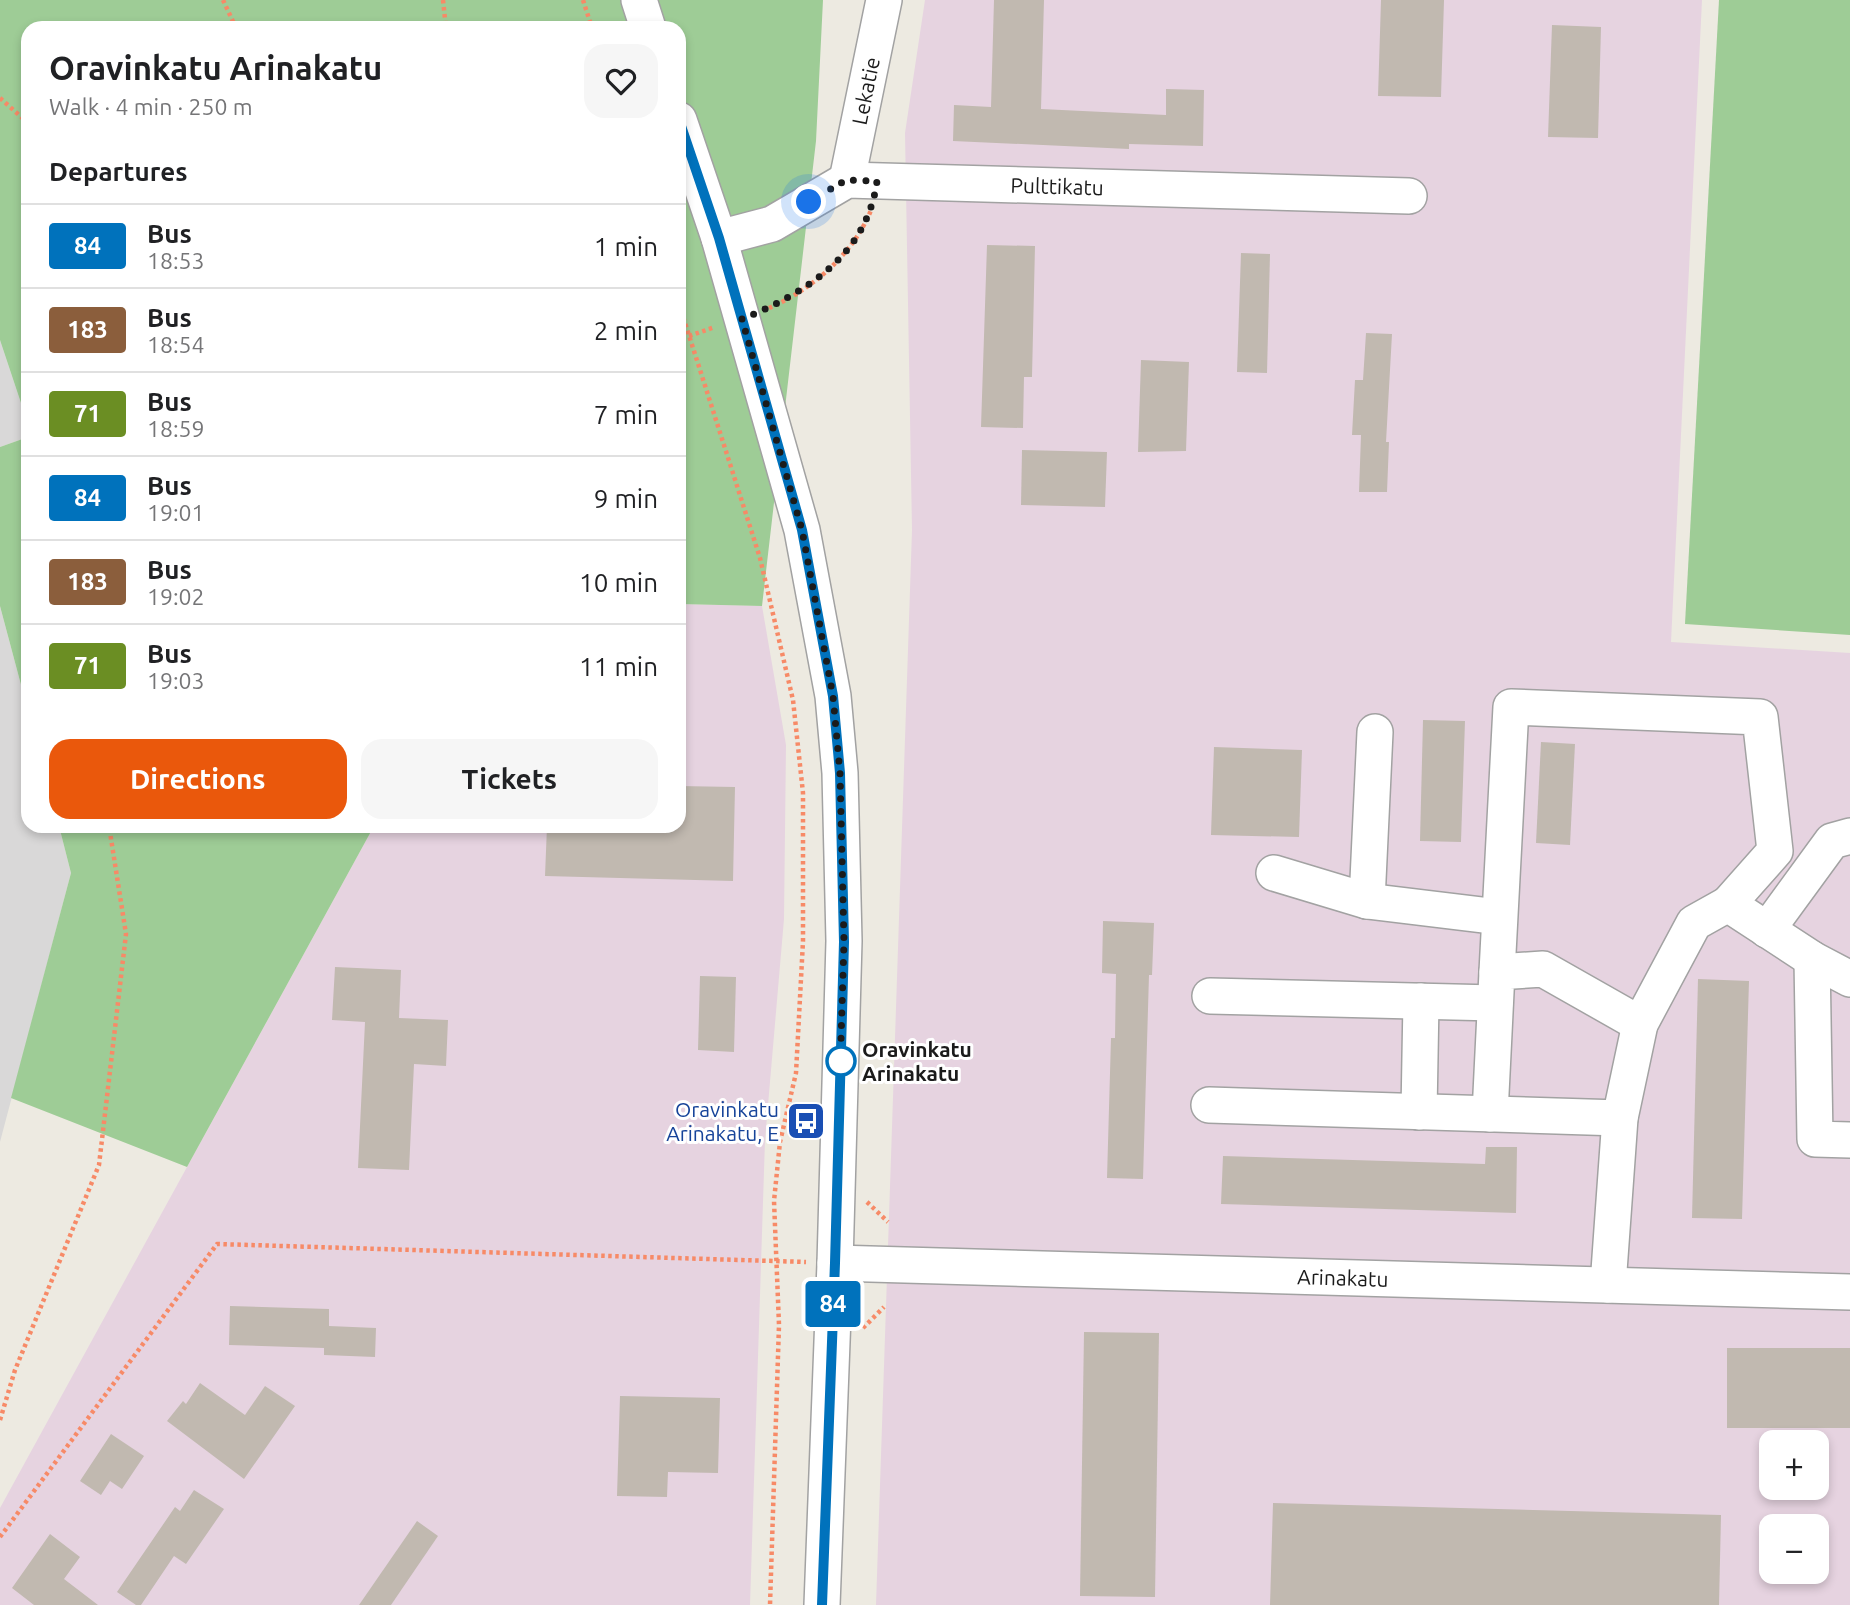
<!DOCTYPE html>
<meta charset="utf-8">
<style>
:root{--surface:#fff;--page:#f6f6f6;--text:#202124;--muted:#757577;--line:#e0e0e0;--accent:#ea580c}
body{margin:0;font-family:Ubuntu,sans-serif;background:var(--page);color:var(--text);height:100vh;display:flex;flex-direction:column;font-size:26px;white-space:nowrap}
*{box-sizing:border-box;margin:0}
p{font-size:23px;color:var(--muted)}
.icon{flex:none;width:38px;height:38px;fill:none;stroke:currentColor;stroke-width:2;stroke-linecap:round;stroke-linejoin:round}
.map{position:relative;flex:1;overflow:hidden}
.drawer{position:absolute;left:21px;top:21px;width:665px;height:812px;display:flex;flex-direction:column;background:var(--surface);border-radius:21px;box-shadow:0 4px 10px #0003}
.drawer>*{flex:none}
.badge{padding:0 14px;border-radius:5px;font-size:24px;line-height:46px}
.tools{position:absolute;left:1759px;top:1430px;display:grid;gap:14px}
.tools a{display:grid;place-items:center;width:70px;height:70px;border-radius:14px;background:var(--surface);box-shadow:0 4px 10px #0003;font-size:35px}
.you{position:absolute;width:35px;height:35px;margin:-18px;border:5px solid #fff;border-radius:50%;background:#1a73e8;box-shadow:0 0 0 10px #1a73e833}
.map>.badge{position:absolute;translate:-50% -50%;box-shadow:0 0 0 4px #fff}
h2{padding:0 28px;font-size:26px;line-height:63px}
.round{display:grid;place-items:center;flex:none;width:74px;height:74px;border-radius:21px;background:var(--page)}
.head{display:flex;align-items:center;justify-content:space-between;height:119px;padding:0 28px}
h1{font-size:33px;font-weight:600;line-height:52px}
.cta{display:flex;gap:14px;margin-top:auto;padding:14px 28px}
.cta a{flex:1;height:80px;border-radius:21px;background:var(--accent);color:#fff;font-size:28px;font-weight:600;line-height:80px;text-align:center}
.cta a+a{background:var(--page);color:var(--text)}
ul{padding:0;list-style:none}
li{display:flex;align-items:center;gap:21px;height:84px;padding:0 28px;border-top:2px solid var(--line)}
li div{flex:1}
li b{display:block;font-size:26px}
li em{font-style:normal}
li .badge{min-width:77px;font-weight:700;text-align:center}
.map>svg:first-child{display:block}
</style>
<div class="map">
<svg width="1850" height="1605" viewBox="0 0 1850 1605">
<rect width="100%" height="100%" fill="#edeae1"/>
<g fill="#d9d8d8">
<polygon points="0,340 28,424 28,437 0,447"/>
<polygon points="0,606 28,711 28,826 59,826 71,873 0,1142"/>
</g>
<g fill="#e6d3e0" fill-rule="evenodd">
<path d="M925 0H1702L1671 642 1850 653V1605H876L912 530 905 133ZM1771 1442H1816V1488H1771ZM1771 1526H1816V1572H1771Z"/>
<polygon points="679,604 762,606 786,745 784,919 765,1140 750,1605 0,1605 0,1508 374,826 679,826"/>
</g>
<g fill="#9ecc96">
<polygon points="0,0 823,0 816,141 762,606 679,604 679,28 28,28 28,424 0,340"/>
<polygon points="1719,0 1850,0 1850,635 1685,624"/>
<polygon points="28,437 28,711 0,606 0,447"/>
<polygon points="59,826 374,826 187,1167 11,1098 71,873"/>
</g>
<g fill="#c1b9b0">
<polygon points="994,0 1044,0 1041,109 1166,115 1166,89 1204,90 1203,146 1129,144 1129,149 953,141 954,105 991,107"/>
<polygon points="1381,0 1444,0 1441,97 1378,96"/>
<polygon points="1552,25 1601,27 1598,138 1548,137"/>
<polygon points="987,245 1035,246 1032,377 1024,377 1023,428 981,427"/>
<polygon points="1241,253 1270,254 1267,373 1237,372"/>
<polygon points="1366,333 1392,334 1386,442 1389,442 1387,492 1359,492 1361,435 1352,435 1355,380 1363,380"/>
<polygon points="1141,360 1189,362 1186,451 1138,452"/>
<polygon points="1022,450 1107,452 1105,507 1021,505"/>
<polygon points="1423,720 1465,721 1461,842 1420,841"/>
<polygon points="1541,742 1575,744 1570,845 1536,843"/>
<polygon points="1214,747 1302,750 1299,837 1211,835"/>
<polygon points="679,786 735,787 733,881 545,876 547,826 679,826"/>
<polygon points="1103,921 1154,923 1152,975 1149,975 1143,1179 1107,1178 1111,1038 1115,1038 1116,974 1102,973"/>
<polygon points="335,967 401,970 399,1018 448,1020 446,1066 414,1064 409,1170 358,1168 365,1022 332,1020"/>
<polygon points="700,976 736,977 734,1052 698,1050"/>
<polygon points="1698,979 1749,981 1742,1219 1692,1218"/>
<polygon points="1486,1147 1517,1147 1516,1213 1221,1204 1223,1156 1485,1164"/>
<polygon points="230,1306 329,1309 329,1326 376,1328 375,1357 324,1355 324,1348 229,1345"/>
<polygon points="1084,1332 1159,1333 1155,1597 1080,1596"/>
<rect x="1727" y="1348" width="123" height="80"/>
<polygon points="200,1383 245,1415 265,1386 295,1406 244,1479 167,1421 183,1401 186,1404"/>
<polygon points="620,1396 720,1398 718,1473 668,1472 667,1497 617,1496"/>
<polygon points="111,1434 144,1456 122,1489 110,1481 101,1495 80,1481"/>
<polygon points="194,1490 224,1509 186,1564 174,1556 141,1605 136,1605 117,1592 175,1507 180,1511"/>
<polygon points="1273,1503 1721,1515 1719,1605 1270,1605"/>
<polygon points="417,1521 438,1536 391,1605 359,1605"/>
<polygon points="50,1534 80,1557 64,1579 98,1605 34,1605 12,1588"/>
</g>
<g fill="none" stroke-linecap="round" stroke-linejoin="round">
<defs>
<g id="minor">
<polyline points="639,0 648,28"/>
<polyline points="679,120 719,238 802,530 833,696 840,773 844,941 835,1263 822,1605"/>
<path id="s1" d="M847 180 884 0"/>
<path id="s2" d="M719 238 772 224 847 180 1409 196"/>
<polyline points="1274,873 1367,901 1499,917"/>
<polyline points="1367,901 1375,732"/>
<polyline points="1767,930 1832,841 1850,836"/>
<polyline points="1812,959 1815,1139 1850,1140"/>
<polyline points="1497,972 1511,707 1760,717 1775,851 1728,904"/>
<polyline points="1210,996 1495,1003"/>
<polyline points="1209,1105 1620,1118"/>
<polyline points="1419,1112 1421,1001"/>
<polyline points="1490,1114 1497,972 1543,969 1640,1024"/>
<path id="s3" d="M835 1263 1850 1292"/>
<polyline points="1608,1285 1620,1118 1640,1024 1694,923 1728,904 1812,959 1850,979"/>
</g>
</defs>
<use href="#minor" stroke="#a2a2a2" stroke-width="38"/>
<g stroke="#f78a67" stroke-width="4.5" stroke-dasharray="3.5 3.5" stroke-linecap="butt">
<polyline points="223,0 236,28"/>
<polyline points="443,0 446,28"/>
<polyline points="583,0 592,28"/>
<polyline points="0,98 28,123"/>
<polyline points="679,304 760,558 793,700 803,793 803,941 796,1073 780,1142 774,1201 779,1325 770,1605"/>
<path d="M769 308C812 290 854 253 871 210"/>
<polyline points="689,336 715,327"/>
<polyline points="867,1202 888,1222"/>
<polyline points="863,1328 884,1307"/>
<polyline points="0,1420 15,1370 99,1165 126,934 109,826"/>
<polyline points="0,1537 217,1244 806,1262"/>
</g>
<use href="#minor" stroke="#fff" stroke-width="35"/>
</g>
<g fill="none" stroke-linecap="round" stroke-linejoin="round">
<defs>
<polyline id="line" points="679,120 719,238 802,530 833,696 840,773 844,942 835,1263 822,1605"/>
</defs>
<use href="#line" stroke="#fff" stroke-width="16"/>
<use href="#line" stroke="#0072bc" stroke-width="10"/>
<path stroke="#1b1b1b" stroke-width="7" stroke-dasharray="0 12.6" d="M809 202 846 180 877 181C867 255 806 293 742 319L802 530 833 696 840 773 844 942 840 1072 841 1061"/>
</g>
<defs>
<symbol id="bus-square" viewBox="-11 -11 22 22"><rect x="-9" y="-9" width="18" height="18" rx="4" fill="#1a4fb4" stroke="#fff"/><path d="M-5-6H5V4H4V6H2V4H-2V6H-4V4H-5ZM-3.5-4V0h7V-4ZM-3.5 1.2v1.5H-2V1.2ZM2 1.2v1.5H3.5V1.2Z" fill="#fff"/></symbol>
</defs>
<g fill-rule="evenodd">
<use href="#bus-square" x="784" y="1099" width="44" height="44"/>
</g>
<circle fill="#fff" stroke="#0072bc" stroke-width="3.5" cx="841" cy="1061" r="14"/>
<g text-anchor="middle" dominant-baseline="central" stroke-width="6" stroke-linejoin="round" paint-order="stroke">
<g font-size="21" fill="#1b1b1b" stroke="#fff">
<text stroke="none"><textPath href="#s1" startOffset="91">Lekatie</textPath></text>
<text stroke="none"><textPath href="#s2" startOffset="352">Pulttikatu</textPath></text>
<text stroke="none"><textPath href="#s3" startOffset="508">Arinakatu</textPath></text>
</g>
<g font-size="21" font-weight="bold" fill="#1b1b1b" stroke="#fff" text-anchor="start">
<text x="862" y="1049">Oravinkatu<tspan x="862" dy="24">Arinakatu</tspan></text>
</g>
<g font-size="21" fill="#164399" stroke="#fff" text-anchor="end">
<text x="779" y="1109">Oravinkatu<tspan x="779" dy="24">Arinakatu, E</tspan></text>
</g>
</g>
</svg>
<div class="tools">
<a>+</a>
<a>−</a>
</div>
<div class="you" style="left:809px;top:202px"></div>
<b class="badge" style="left:833px;top:1304px;background:#0072bc;color:#fff">84</b>
<section class="drawer">
<div class="head"><div><h1>Oravinkatu Arinakatu</h1><p>Walk · 4 min · 250 m</p></div><a class="round"><svg class="icon" aria-label="heart" viewBox="0 0 24 24"><path d="M12 20l-8-8c-3-5 5-10 8-4 3-6 11-1 8 4z"/></svg></a></div>
<h2>Departures</h2>
<ul>
<li><span class="badge" style="background:#0072bc;color:#fff">84</span><div><b>Bus</b><p>18:53</p></div><em>1 min</em></li>
<li><span class="badge" style="background:#8b5e3c;color:#fff">183</span><div><b>Bus</b><p>18:54</p></div><em>2 min</em></li>
<li><span class="badge" style="background:#6b8e23;color:#fff">71</span><div><b>Bus</b><p>18:59</p></div><em>7 min</em></li>
<li><span class="badge" style="background:#0072bc;color:#fff">84</span><div><b>Bus</b><p>19:01</p></div><em>9 min</em></li>
<li><span class="badge" style="background:#8b5e3c;color:#fff">183</span><div><b>Bus</b><p>19:02</p></div><em>10 min</em></li>
<li><span class="badge" style="background:#6b8e23;color:#fff">71</span><div><b>Bus</b><p>19:03</p></div><em>11 min</em></li>
</ul>
<div class="cta"><a>Directions</a><a>Tickets</a></div>
</section>
</div>
